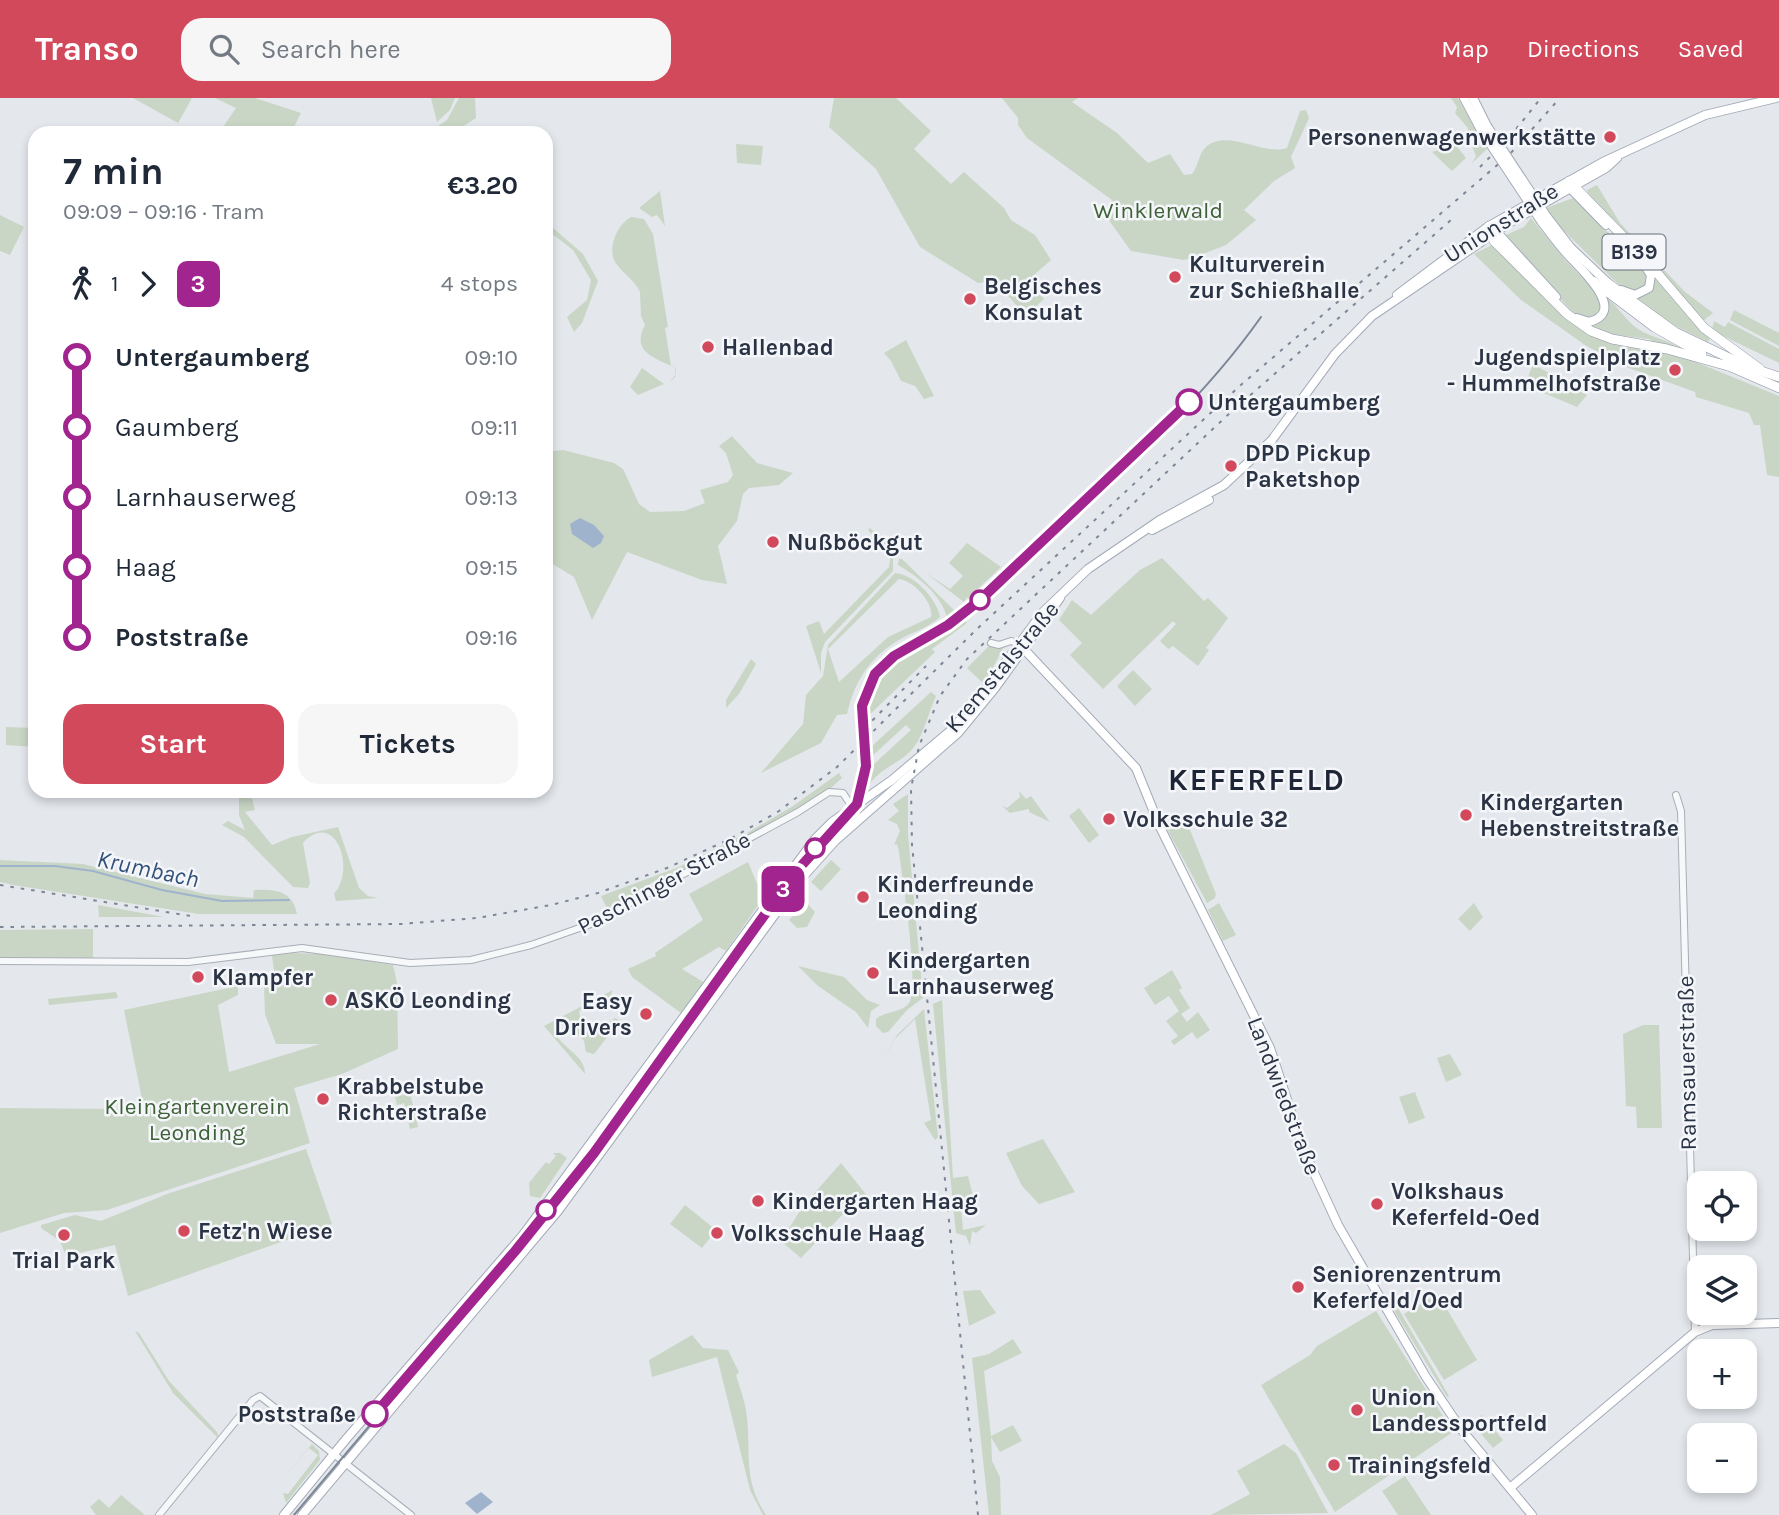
<!DOCTYPE html>
<meta charset="utf-8">
<style>
:root{--surface:#fff;--page:#f6f6f7;--text:#1f2937;--muted:#747a83;--accent:#d1495b}
body{margin:0;font-family:Karla,sans-serif;background:var(--page);color:var(--text);height:100vh;display:flex;flex-direction:column;font-size:26px;white-space:nowrap}
*{box-sizing:border-box;margin:0}
p{font-size:23px;color:var(--muted)}
.icon{flex:none;width:38px;height:38px;fill:none;stroke:currentColor;stroke-width:2;stroke-linecap:round;stroke-linejoin:round}
.map{position:relative;flex:1;overflow:hidden}
.sheet{position:absolute;left:28px;top:28px;width:525px;height:672px;display:flex;flex-direction:column;background:var(--surface);border-radius:21px;box-shadow:0 4px 10px #0003}
.sheet>*{flex:none}
.badge{padding:0 14px;border-radius:10px;font-size:24px;line-height:46px}
.tools{position:absolute;left:1687px;top:1073px;display:grid;gap:14px}
.tools a{display:grid;place-items:center;width:70px;height:70px;border-radius:14px;background:var(--surface);box-shadow:0 4px 10px #0003;font-size:35px}
.map>.badge{position:absolute;translate:-50% -50%;box-shadow:0 0 0 4px #fff}
.legs{display:flex;align-items:center;gap:10px;height:77px;padding:0 35px;font-size:23px}
.legs p{margin-inline-start:auto}
.overview{display:flex;align-items:center;justify-content:space-between;height:119px;padding:0 35px}
h1{font-size:38px;font-weight:700;line-height:52px}
.action{display:flex;gap:14px;margin-top:auto;padding:14px 35px}
.action a{flex:1;height:80px;border-radius:21px;background:var(--accent);color:#fff;font-size:28px;font-weight:700;line-height:80px;text-align:center}
.action a+a{background:var(--page);color:var(--text)}
ul{padding:0 35px;list-style:none}
li{display:flex;align-items:center;gap:24px;height:70px;font-size:26px}
li i{display:grid;place-items:center;width:10px;height:100%;margin:0 9px;background:currentColor}
li i::after{content:'';width:18px;height:18px;margin:-9px;border:5px solid;border-radius:50%;background:var(--surface)}
li p{margin-inline-start:auto}
li:first-child i{background:linear-gradient(#0000 50%,currentColor 0)}
li:last-child i{background:linear-gradient(currentColor 50%,#0000 0)}
header{display:flex;align-items:center;gap:42px;box-sizing:border-box;height:98px;padding:0 35px;background:var(--accent);color:#fff}
header strong{font-size:33px}
nav{display:flex;gap:38px;margin-inline-start:auto;font-size:24px}
.search{width:490px;height:63px;background:var(--page);display:flex;align-items:center;gap:18px;box-sizing:border-box;padding:0 24px;border-radius:21px;color:var(--muted);font-size:26px}
.map>svg:first-child{display:block}
</style>
<header>
<strong>Transo</strong>
<div class="search"><svg class="icon" aria-label="search" viewBox="0 0 24 24"><circle cx="10" cy="10" r="6"/><path d="M15 15l6 6"/></svg>Search here</div>
<nav><a>Map</a><a>Directions</a><a>Saved</a></nav>
</header>
<div class="map">
<svg width="1779" height="1417" viewBox="0 0 1779 1417">
<rect width="100%" height="100%" fill="#e4e7ec"/>
<g fill="#c9d6c5" fill-rule="evenodd">
<polygon points="133,0 192,0 178,25"/>
<polygon points="215,0 255,0 301,15 291,35 219,35 236,10"/>
<polygon points="431,0 455,0 450,12 437,24"/>
<polygon points="459,0 475,0 476,20 453,35 428,35 447,22"/>
<polygon points="834,0 896,0 931,33 914,51 951,86 964,74 1004,110 1011,122 1035,137 1051,162 1027,183 1044,201 1026,218 995,183 978,185 920,149 876,71 829,29"/>
<path d="M1002 0H1078L1072 4 1117 35 1148 65 1170 56 1184 77 1192 76C1199 68 1198 55 1207 48 1230 31 1263 58 1287 50L1300 13 1306 12 1309 20 1291 59 1295 70 1274 83 1244 112 1256 122 1226 147 1195 159 1184 162 1131 153 1105 117 1112 102 1027 40 1018 27V20Z"/>
<polygon points="1451,0 1458,0 1487,51 1472,65 1476,58 1467,36 1468,30 1455,15 1457,9"/>
<polygon points="736,46 763,48 761,67 737,65"/>
<polygon points="1455,46 1466,60 1452,73 1432,54"/>
<polygon points="1597,87 1620,125 1684,193 1713,215 1703,223 1647,156 1588,95 1587,92"/>
<polygon points="660,93 665,128 657,117 652,119 639,110"/>
<polygon points="1573,100 1645,171 1648,179 1645,189 1635,194 1622,190 1551,120 1546,110"/>
<polygon points="0,117 24,129 10,157 0,153"/>
<path d="M631 119 644 121 653 136 668 229 665 230 671 268 676 271 675 279 670 284 675 277V270C653 259 631 254 645 227L641 218 640 194C635 183 625 177 618 168 605 154 616 127 631 119Z"/>
<polygon points="1531,120 1566,163 1595,193 1601,208 1598,217 1589,222 1575,217 1507,141 1506,137 1524,129"/>
<polygon points="546,124 583,156 598,183 582,225 574,234 567,219 587,202 591,182 573,152 546,131"/>
<polygon points="1494,146 1583,232 1614,246 1681,258 1779,298 1779,379 1767,377 1760,327 1754,327 1749,315 1696,299 1695,294 1621,267 1585,247 1521,202 1474,156"/>
<polygon points="1654,178 1710,240 1708,244 1661,221 1634,200 1648,195"/>
<path d="M1605 198C1618 208 1625 222 1638 231 1652 240 1666 241 1680 250L1656 246 1649 241 1600 235 1587 228 1601 222Z"/>
<polygon points="1734,212 1779,235 1779,248 1730,222"/>
<polygon points="1714,223 1725,229 1728,224 1779,251 1779,265 1717,235 1712,231"/>
<polygon points="906,242 934,298 924,301 915,288 901,283 891,263 884,255"/>
<polygon points="1533,266 1587,297 1577,309 1525,287"/>
<polygon points="642,270 664,286 638,297 630,289"/>
<polygon points="732,338 757,365 793,375 779,387 749,390 743,396 737,423 718,448 727,486 702,482 627,454 592,522 574,479 546,462 546,354 563,352 614,365 623,371 639,406 650,414 684,413 705,405 700,392 728,384 733,377 726,355 719,348"/>
<polygon points="870,430 893,452 893,473 825,544 821,555 821,575 806,528 819,523 824,536 889,469 891,456 868,432"/>
<polygon points="967,445 1001,469 971,497 970,502 967,499 964,504 926,475 950,491 963,478 949,465"/>
<polygon points="1162,460 1204,503 1208,500 1228,520 1206,550 1209,552 1198,568 1173,548 1168,551 1160,543 1176,526 1173,523 1103,591 1070,557 1082,545 1059,522 1072,502 1091,517 1140,472"/>
<path d="M899 461H902L957 515 947 519C940 495 918 479 898 467Z"/>
<path d="M895 475C914 476 937 501 940 519 930 528 917 533 906 538 873 555 855 580 847 616L837 617 821 645 761 675 803 626 806 597 823 578 828 547ZM899 481C913 482 934 505 931 519L888 539 839 584 828 551Z"/>
<path d="M964 521 967 525 932 551 935 554 866 620C868 563 926 550 964 521Z"/>
<polygon points="990,547 1004,549 984,586 967,570"/>
<polygon points="751,561 756,566 739,596 726,610 726,602"/>
<polygon points="1133,572 1152,591 1135,608 1117,588"/>
<path d="M931 594 936 598C929 613 924 636 914 649 901 666 883 667 868 688L873 667 911 632 906 627 871 659V649Z"/>
<polygon points="6,629 35,630 35,649 6,647"/>
<path d="M839 675 842 680C818 704 781 721 750 737L747 735 793 708Z"/>
<path d="M239 693H250L255 712 245 714 272 747 292 739 338 729 359 790 368 798 378 800 336 803 334 796C357 769 334 711 303 745L310 785 308 790 293 789 244 739 222 727 228 723 245 732 239 717Z"/>
<polygon points="1019,693 1026,701 1031,698 1050,724 1029,714 1029,711 1010,715 1002,708 1007,710 1020,699"/>
<path d="M908 696V736L923 900 907 912 888 934 883 935 876 928V921C885 913 902 915 909 905 920 889 902 779 899 754L897 746 894 747 900 733 897 726 888 722 899 713 893 706Z"/>
<polygon points="1079,710 1099,737 1089,745 1069,718"/>
<polygon points="1186,722 1216,796 1215,800 1207,805 1167,731"/>
<polygon points="745,736 745,739 669,779 653,784 608,812 601,798 679,769"/>
<path d="M0 762 83 766 205 796 253 800 254 792C275 791 292 792 297 816H199L13 787 0 784Z"/>
<polygon points="831,762 841,771 821,793 811,784"/>
<polygon points="748,764 763,800 726,853 719,849 682,871 705,885 681,915 632,879 628,871 656,858 655,855 703,822 689,796"/>
<polygon points="804,802 815,814 807,829 797,830 789,822 801,809 804,811 800,805"/>
<polygon points="1219,805 1236,837 1223,843 1208,812"/>
<polygon points="1474,805 1483,819 1470,833 1458,821"/>
<polygon points="98,807 164,819 99,819"/>
<polygon points="93,831 93,860 0,859 0,832"/>
<polygon points="294,855 326,856 393,867 397,885 398,951 342,976 294,990 310,1045 107,1112 64,1115 0,1135 0,1010 116,1011 143,1006 124,912 238,888 238,897 218,907 229,974 320,946 276,946 265,916 264,888 269,887 274,872 272,857"/>
<polygon points="798,868 844,879 867,902 880,907 871,913 868,930 856,914 818,888"/>
<polygon points="1172,872 1182,890 1179,892 1190,910 1181,916 1187,924 1198,914 1210,932 1197,941 1192,934 1174,947 1171,943 1178,938 1166,923 1179,913 1169,898 1155,907 1144,890"/>
<path d="M613 892 605 909 603 906 592 911 590 908 579 913C580 921 584 932 593 934L615 920 632 929H615L594 956 586 954 584 943 569 927H560L554 932C559 949 586 957 585 976L544 928Z"/>
<polygon points="116,894 118,900 49,907 48,901"/>
<polygon points="942,902 953,1080 968,1078 973,1098 961,1109 963,1132 986,1127 976,1135 972,1133 970,1148 966,1138 956,1135 953,1106 933,906"/>
<polygon points="924,911 938,1039 935,1042 924,1025 931,1022 915,921 894,942 885,960 897,937"/>
<polygon points="1643,927 1659,927 1662,1030 1637,1030 1636,1009 1626,1008 1623,936"/>
<polygon points="1450,956 1462,977 1446,984 1437,960"/>
<polygon points="1415,994 1425,1020 1409,1026 1399,999"/>
<polygon points="410,995 418,1029 410,1031 404,1005 397,1007 395,999"/>
<polygon points="1043,1041 1075,1094 1039,1106 1022,1088 1006,1055"/>
<polygon points="306,1051 332,1126 128,1198 115,1147 66,1158 60,1143 41,1130 41,1127 75,1117 101,1123 167,1096"/>
<polygon points="553,1055 560,1055 567,1060 540,1100 530,1098 529,1085 546,1064 549,1066 556,1058"/>
<polygon points="841,1065 868,1099 841,1118 801,1160 781,1143 803,1108"/>
<polygon points="685,1107 716,1132 702,1150 670,1126"/>
<polygon points="980,1192 996,1215 969,1228 963,1193"/>
<polygon points="1438,1196 1477,1262 1444,1282 1404,1216"/>
<polygon points="1391,1198 1449,1298 1447,1299 1387,1201"/>
<polygon points="1376,1213 1453,1334 1335,1414 1261,1287 1310,1257 1317,1248"/>
<polygon points="135,1233 139,1235 169,1283 217,1334 219,1341 173,1295"/>
<path d="M692 1237 703 1250 728 1252 739 1274 736 1277C740 1291 746 1305 747 1320 751 1359 743 1381 766 1417H763L750 1392 717 1259 652 1279 649 1262Z"/>
<polygon points="1013,1241 1022,1255 984,1273 991,1338 1013,1327 1022,1343 1000,1354 991,1339 992,1363 1000,1379 1001,1417 989,1417 972,1260 989,1256"/>
<polygon points="1482,1317 1503,1342 1493,1350 1472,1325"/>
<polygon points="312,1346 319,1353 320,1362 286,1405 283,1395 288,1396 318,1357 309,1350 283,1380"/>
<polygon points="1284,1346 1296,1355 1328,1415 1211,1417 1250,1396 1237,1373"/>
<polygon points="1405,1378 1431,1417 1398,1417 1382,1393"/>
<polygon points="121,1397 145,1417 96,1417 90,1409 99,1401 109,1410"/>
</g>
<g fill="#9fb4cc">
<polygon points="580,420 594,427 604,438 601,445 593,450 572,436 570,426"/>
<polygon points="481,1394 493,1404 477,1416 465,1405"/>
</g>
<g fill="none" stroke-linecap="round" stroke-linejoin="round">
<polyline stroke="#9fb4cc" stroke-width="2" points="0,768 55,768 93,773 162,792 222,803 289,802"/>
<defs>
<g id="minor">
<polyline points="991,545 999,547 1011,543 1018,545"/>
<polyline points="1676,697 1681,713 1695,1234"/>
<polyline points="0,863 188,864 302,850 410,865 471,862 531,847 591,826 798,714 829,694 843,695 860,721"/>
<polyline points="159,1417 253,1302 260,1298 411,1417"/>
</g>
<g id="major">
<polyline points="1464,0 1481,32"/>
<polyline points="1473,0 1487,28"/>
<polyline points="1569,89 1606,127"/>
<polyline points="1547,119 1571,150 1609,186"/>
<path d="M1541 123C1550 135 1559 147 1568 157 1580 170 1629 214 1589 224L1577 220"/>
<polyline points="1494,131 1556,199"/>
<polyline points="1621,192 1635,197 1649,190 1651,177 1640,161"/>
<polyline points="1397,197 1489,128 1603,64 1705,17 1776,0"/>
<polyline points="1269,346 1335,256 1372,218 1509,125 1606,70 1617,60"/>
<polyline points="1152,432 1209,402"/>
<polyline points="1021,548 1136,670 1160,729 1270,950 1304,1053 1338,1127 1426,1279 1461,1331 1532,1417"/>
<polyline points="1510,1390 1695,1234 1712,1227 1779,1225"/>
<polyline points="284,1417 347,1340 523,1137 815,741 832,724 892,682 950,633 973,608 1043,514 1088,471 1160,422 1224,387 1271,343"/>
<polyline points="302,1417 558,1113 800,782 835,743 958,635 995,590 1060,500"/>
</g>
<g id="highway">
<polyline points="1569,83 1646,162 1704,230 1760,271"/>
<polyline points="1489,128 1494,143 1567,216 1591,233 1612,241 1667,251 1728,268"/>
<polyline points="1593,183 1654,229 1702,256"/>
<polyline points="1606,184 1675,234 1746,268 1779,279"/>
<polyline points="1724,266 1779,290"/>
</g>
</defs>
<use href="#minor" stroke="#a9aeb7" stroke-width="8"/>
<use href="#major" stroke="#a3abb8" stroke-width="10"/>
<use href="#highway" stroke="#8b94a3" stroke-width="10"/>
<use href="#minor" stroke="#f7f8fa" stroke-width="6"/>
<use href="#major" stroke="#fff" stroke-width="8"/>
<use href="#highway" stroke="#fff" stroke-width="9"/>
<g stroke="#7d8696" stroke-width="2">
<path d="M862 622C861 571 902 554 940 532 954 523 967 512 980 502 1076 411 1185 327 1261 219"/>
<polyline points="294,1417 535,1132 595,1056 795,778 855,713 867,684 868,654"/>
</g>
<g stroke="#7d8696" stroke-width="2" stroke-dasharray="3.5 7" stroke-linecap="butt">
<polyline points="1480,69 1508,41 1541,0"/>
<polyline points="865,630 926,568"/>
<polyline points="0,787 197,819"/>
<polyline points="0,829 401,826 477,820 551,807 598,795 667,770 732,740 779,713 837,669 978,530 1242,286 1509,57 1560,0"/>
<polyline points="978,1417 912,747 911,691 919,648 940,598 967,561 1231,314 1451,122"/>
</g>
<defs>
<g id="major-bridge">
<polyline points="1487,28 1547,119"/>
<polyline points="1481,32 1541,123"/>
</g>
</defs>
<use href="#major-bridge" stroke="#a3abb8" stroke-width="10" stroke-linecap="butt"/>
<use href="#major-bridge" stroke="#fff" stroke-width="8"/>
</g>
<g fill="none" stroke-linecap="round" stroke-linejoin="round">
<defs>
<polyline id="line-1" points="375,1316 516,1152 594,1055 793,777 857,706 866,668 862,608 875,576 894,558 948,527 980,502 1189,304"/>
</defs>
<use href="#line-1" stroke="#fff" stroke-width="16"/>
<use href="#line-1" stroke="#a1248f" stroke-width="10"/>
</g>
<g fill="#d1495b" stroke="#f4f6f9" stroke-width="2.5">
<circle cx="1610" cy="39" r="7"/>
<circle cx="1175" cy="179" r="7"/>
<circle cx="970" cy="201" r="7"/>
<circle cx="708" cy="249" r="7"/>
<circle cx="1675" cy="272" r="7"/>
<circle cx="1231" cy="368" r="7"/>
<circle cx="773" cy="444" r="7"/>
<circle cx="1466" cy="717" r="7"/>
<circle cx="1109" cy="721" r="7"/>
<circle cx="863" cy="799" r="7"/>
<circle cx="873" cy="875" r="7"/>
<circle cx="198" cy="879" r="7"/>
<circle cx="331" cy="902" r="7"/>
<circle cx="646" cy="916" r="7"/>
<circle cx="323" cy="1001" r="7"/>
<circle cx="758" cy="1103" r="7"/>
<circle cx="1377" cy="1106" r="7"/>
<circle cx="184" cy="1133" r="7"/>
<circle cx="717" cy="1135" r="7"/>
<circle cx="64" cy="1137" r="7"/>
<circle cx="1298" cy="1189" r="7"/>
<circle cx="1357" cy="1312" r="7"/>
<circle cx="1334" cy="1367" r="7"/>
</g>
<g fill="#fff" stroke="#a1248f" stroke-width="3.5">
<circle cx="1189" cy="304" r="12"/>
<circle cx="980" cy="502" r="9"/>
<circle cx="815" cy="750" r="9"/>
<circle cx="546" cy="1112" r="9"/>
<circle cx="375" cy="1316" r="12"/>
</g>
<g text-anchor="middle" dominant-baseline="central" stroke-width="5" stroke-linejoin="round" paint-order="stroke">
<rect fill="#f4f6f9" stroke="#676e7b" stroke-width="2" x="1602.5" y="136.5" width="63" height="35" rx="5"/>
<g font-size="21" font-weight="bold" fill="#2b3445">
<text x="1634" y="154">B139</text>
</g>
<g font-size="23" font-weight="bold" fill="#2b3445" stroke="#f4f6f9" text-anchor="start">
<text x="1596" y="39" text-anchor="end">Personenwagenwerkstätte</text>
<text x="1189" y="166">Kulturverein<tspan x="1189" dy="26">zur Schießhalle</tspan></text>
<text x="984" y="188">Belgisches<tspan x="984" dy="26">Konsulat</tspan></text>
<text x="722" y="249">Hallenbad</text>
<text x="1661" y="259" text-anchor="end">Jugendspielplatz<tspan x="1661" dy="26">- Hummelhofstraße</tspan></text>
<text x="1245" y="355">DPD Pickup<tspan x="1245" dy="26">Paketshop</tspan></text>
<text x="787" y="444">Nußböckgut</text>
<text x="1480" y="704">Kindergarten<tspan x="1480" dy="26">Hebenstreitstraße</tspan></text>
<text x="1123" y="721">Volksschule 32</text>
<text x="877" y="786">Kinderfreunde<tspan x="877" dy="26">Leonding</tspan></text>
<text x="887" y="862">Kindergarten<tspan x="887" dy="26">Larnhauserweg</tspan></text>
<text x="212" y="879">Klampfer</text>
<text x="345" y="902">ASKÖ Leonding</text>
<text x="632" y="903" text-anchor="end">Easy<tspan x="632" dy="26">Drivers</tspan></text>
<text x="337" y="988">Krabbelstube<tspan x="337" dy="26">Richterstraße</tspan></text>
<text x="1391" y="1093">Volkshaus<tspan x="1391" dy="26">Keferfeld-Oed</tspan></text>
<text x="772" y="1103">Kindergarten Haag</text>
<text x="198" y="1133">Fetz'n Wiese</text>
<text x="731" y="1135">Volksschule Haag</text>
<text x="64" y="1162" text-anchor="middle">Trial Park</text>
<text x="1312" y="1176">Seniorenzentrum<tspan x="1312" dy="26">Keferfeld/Oed</tspan></text>
<text x="1371" y="1299">Union<tspan x="1371" dy="26">Landessportfeld</tspan></text>
<text x="1348" y="1367">Trainingsfeld</text>
</g>
<g font-size="23" fill="#3f6138" stroke="#f4f6f9">
<text x="1158" y="112">Winklerwald</text>
<text x="197" y="1008">Kleingartenverein<tspan x="197" dy="26">Leonding</tspan></text>
</g>
<g font-size="23" fill="#2b3445" stroke="#f4f6f9">
<text transform="translate(1501 125) rotate(-32)">Unionstraße</text>
<text transform="translate(1002 569) rotate(-50)">Kremstalstraße</text>
<text transform="translate(664 785) rotate(-28)">Paschinger Straße</text>
<text transform="translate(1687 965) rotate(-91)">Ramsauerstraße</text>
<text transform="translate(1284 998) rotate(69)">Landwiedstraße</text>
</g>
<g font-size="23" font-weight="bold" fill="#2b3445" stroke="#f4f6f9" text-anchor="start">
<text x="1208" y="304">Untergaumberg</text>
<text x="356" y="1316" text-anchor="end">Poststraße</text>
</g>
<g font-size="24" font-style="italic" fill="#34527a" stroke="#f4f6f9">
<text transform="translate(148 771) rotate(12)">Krumbach</text>
</g>
<g font-size="30" font-weight="bold" letter-spacing="2" fill="#1d2536" stroke="#f4f6f9">
<text x="1257" y="682">KEFERFELD</text>
</g>
</g>
</svg>
<div class="tools">
<a><svg class="icon" aria-label="locate" viewBox="0 0 24 24"><circle cx="12" cy="12" r="6"/><path d="M12 2v4M12 18v4M2 12h4M18 12h4"/></svg></a>
<a><svg class="icon" aria-label="layers" viewBox="0 0 24 24"><path d="M12 4l9 5-9 5-9-5zM3 14l9 5 9-5"/></svg></a>
<a>+</a>
<a>−</a>
</div>
<b class="badge" style="left:783px;top:791px;background:#a1248f;color:#fff">3</b>
<section class="sheet">
<div class="overview"><div><h1>7 min</h1><p>09:09 – 09:16 · Tram</p></div><b>€3.20</b></div>
<div class="legs"><svg class="icon" aria-label="walk" viewBox="0 0 24 24"><circle cx="13" cy="4" r="2"/><path d="M13 8l-2 6 4 7M11 14l-3 7M7 12l3-4h3l4 4"/></svg>1<svg class="icon" aria-label="forward" viewBox="0 0 24 24"><path d="M9 5l7 7-7 7"/></svg><b class="badge" style="background:#a1248f;color:#fff">3</b><p>4 stops</p></div>
<ul>
<li><i style="color:#a1248f"></i><b>Untergaumberg</b><p>09:10</p></li>
<li><i style="color:#a1248f"></i><span>Gaumberg</span><p>09:11</p></li>
<li><i style="color:#a1248f"></i><span>Larnhauserweg</span><p>09:13</p></li>
<li><i style="color:#a1248f"></i><span>Haag</span><p>09:15</p></li>
<li><i style="color:#a1248f"></i><b>Poststraße</b><p>09:16</p></li>
</ul>
<div class="action"><a>Start</a><a>Tickets</a></div>
</section>
</div>
